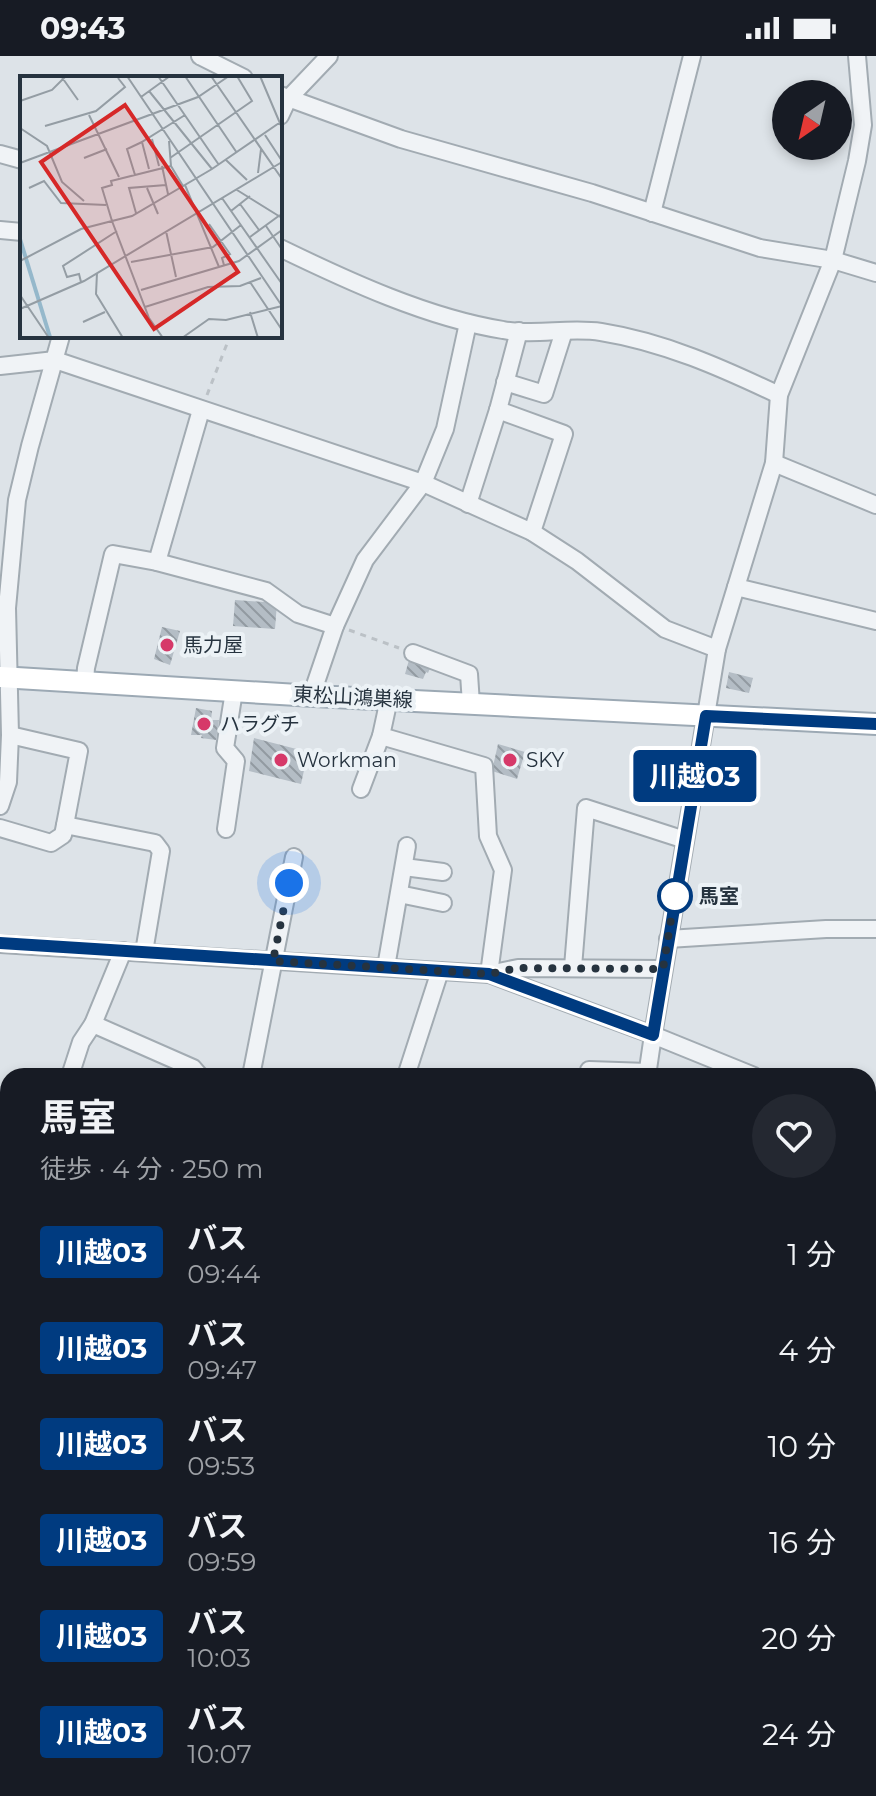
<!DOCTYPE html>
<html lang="ja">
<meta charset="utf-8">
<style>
:root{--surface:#171b24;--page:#242831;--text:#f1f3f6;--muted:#9ea1a6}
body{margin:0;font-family:Montserrat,"Noto Sans JP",sans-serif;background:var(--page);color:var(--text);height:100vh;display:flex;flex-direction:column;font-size:30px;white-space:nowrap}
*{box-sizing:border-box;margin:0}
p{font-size:26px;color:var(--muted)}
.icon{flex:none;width:44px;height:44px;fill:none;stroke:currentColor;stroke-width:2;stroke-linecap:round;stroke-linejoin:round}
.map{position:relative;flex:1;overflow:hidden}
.side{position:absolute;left:0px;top:1012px;width:876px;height:728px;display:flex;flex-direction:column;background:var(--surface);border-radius:24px 24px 0 0;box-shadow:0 4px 12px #0003}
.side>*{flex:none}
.badge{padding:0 16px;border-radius:6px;font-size:28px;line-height:52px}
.needle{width:52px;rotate:214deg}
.tools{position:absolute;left:772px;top:24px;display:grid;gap:16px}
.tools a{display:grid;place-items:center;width:80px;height:80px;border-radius:50%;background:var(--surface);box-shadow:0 4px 12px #0003;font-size:40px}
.you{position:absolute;width:40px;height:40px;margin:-20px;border:6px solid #fff;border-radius:50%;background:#1a73e8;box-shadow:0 0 0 12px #1a73e833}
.map>.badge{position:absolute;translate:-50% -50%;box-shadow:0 0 0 4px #fff}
.round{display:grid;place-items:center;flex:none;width:84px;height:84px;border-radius:42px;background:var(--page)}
.overview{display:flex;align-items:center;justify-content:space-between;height:136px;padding:0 40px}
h1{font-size:38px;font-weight:700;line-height:60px}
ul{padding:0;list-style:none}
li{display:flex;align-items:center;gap:24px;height:96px;padding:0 40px}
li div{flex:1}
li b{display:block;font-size:30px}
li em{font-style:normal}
li .badge{min-width:88px;font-weight:700;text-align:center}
.status{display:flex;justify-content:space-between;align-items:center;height:56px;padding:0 40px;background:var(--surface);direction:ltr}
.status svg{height:22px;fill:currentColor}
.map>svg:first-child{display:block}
</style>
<div class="status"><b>09:43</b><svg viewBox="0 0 49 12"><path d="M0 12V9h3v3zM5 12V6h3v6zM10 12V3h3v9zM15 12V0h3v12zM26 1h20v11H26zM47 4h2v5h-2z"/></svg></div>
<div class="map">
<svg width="876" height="1740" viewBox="0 0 876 1740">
<defs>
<pattern id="building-back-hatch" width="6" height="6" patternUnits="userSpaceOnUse" patternTransform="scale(2)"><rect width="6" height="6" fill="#b4bdc5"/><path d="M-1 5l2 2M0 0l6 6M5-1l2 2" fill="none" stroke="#929aa1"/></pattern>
</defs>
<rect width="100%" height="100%" fill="#dde3e8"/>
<g fill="url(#building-back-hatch)">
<polygon points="235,544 277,547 275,573 233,570"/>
<polygon points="162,571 180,575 170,609 154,603"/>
<polygon points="409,604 431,610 428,617 426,616 423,623 405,618"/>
<polygon points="729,616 753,622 749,637 726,632"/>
<polygon points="196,652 212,655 211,664 219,664 216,684 201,682 202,679 191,679"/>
<polygon points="254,682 308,696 301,728 249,715"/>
<polygon points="498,688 525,696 517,723 492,715"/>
</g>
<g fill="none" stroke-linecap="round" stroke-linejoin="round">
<defs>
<g id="minor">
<polyline points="200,0 244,22"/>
<polyline points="280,39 401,83 592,137 760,192 833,204 876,217"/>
<polyline points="280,60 288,43 329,0"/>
<polyline points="0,98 22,104"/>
<polyline points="652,157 692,0"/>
<polyline points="0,174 22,176"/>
<path d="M280 192C348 225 428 262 503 274 535 280 569 271 601 276 664 286 722 312 779 339"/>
<polyline points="0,310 55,304 423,427 532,476 577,505 665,573 717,593"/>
<polyline points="505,326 544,338 564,275"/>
<polyline points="498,354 564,378 532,476"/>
<polyline points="774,407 876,449"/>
<polyline points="468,448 498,354 519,275"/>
<polyline points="157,506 266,535 298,558 335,570"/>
<polyline points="736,531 876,565"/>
<polyline points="413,597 469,618 471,648"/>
<polyline points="85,626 86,612 113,498 157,506 201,354"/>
<polyline points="314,640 315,629 335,570 365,504 423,427 445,373 468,267"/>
<polyline points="389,643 381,680 484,710 488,780 503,814 489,918 518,912 663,913"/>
<polyline points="10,679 79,695 65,769"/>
<polyline points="361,733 381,680"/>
<polyline points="0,750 8,726 10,679 7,552 17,444 30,390 61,280"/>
<polyline points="0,772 51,787 63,779 65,769 155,787 161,795 144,896"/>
<polyline points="226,773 236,705 225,692 234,635"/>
<polyline points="404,811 443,816"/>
<polyline points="399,838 443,847"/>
<polyline points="668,883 826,873 876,873"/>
<polyline points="0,888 489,918 653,979 717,593 774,407 779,339 833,204 857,105 863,69 857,0"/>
<polyline points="386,911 407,790"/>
<polyline points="573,911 586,752 685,784"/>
<polyline points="93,968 193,1012 200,1020"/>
<polyline points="589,1014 648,1016"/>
<polyline points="70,1020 81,986 93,968 123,895"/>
<polyline points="251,1020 294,801"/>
<polyline points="406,1020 440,915"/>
<polyline points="647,1020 653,979 754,1020"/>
<polyline points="868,1059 876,1061"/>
<polyline points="0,1107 8,1113"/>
<polyline points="0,1262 8,1262"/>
<polyline points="868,1319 876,1324"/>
<polyline points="0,1377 8,1380"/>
<polyline points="0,1429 8,1409"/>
<polyline points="0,1585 8,1587"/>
<polyline points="594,1732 635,1740"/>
<polyline points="149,1736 154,1732"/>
<polyline points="309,1740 309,1732"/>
<polyline points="526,1740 528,1732"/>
<polyline points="758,1740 761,1732"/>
</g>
<polyline id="major" points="0,621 314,640 876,668"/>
</defs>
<use href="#minor" stroke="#a2abb2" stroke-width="20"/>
<use href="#major" stroke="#9ca9b4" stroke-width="24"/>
<g stroke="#bbc1c6" stroke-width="3" stroke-dasharray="6 6" stroke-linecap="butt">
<polyline points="207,339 230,280"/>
<polyline points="349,574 399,592"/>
<polyline points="868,1603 876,1602"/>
</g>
<use href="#minor" stroke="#f0f3f6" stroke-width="16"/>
<use href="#major" stroke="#fff" stroke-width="20"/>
</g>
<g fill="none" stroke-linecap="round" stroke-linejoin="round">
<defs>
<polyline id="line" points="0,887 489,918 653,979 706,660 876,668"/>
</defs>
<use href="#line" stroke="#fff" stroke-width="18"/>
<use href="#line" stroke="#003b80" stroke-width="12"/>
<polyline stroke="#26333f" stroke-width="8" stroke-dasharray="0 14.4" points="289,827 273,905 489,918 518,912 663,913 676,833 675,840"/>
</g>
<g fill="#d63969" stroke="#ecf2f6" stroke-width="3">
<circle cx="167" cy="589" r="8"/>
<circle cx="204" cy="668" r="8"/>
<circle cx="281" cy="704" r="8"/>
<circle cx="510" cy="704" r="8"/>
</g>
<circle fill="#fff" stroke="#003b80" stroke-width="4" cx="675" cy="840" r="16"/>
<g text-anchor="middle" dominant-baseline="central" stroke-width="8" stroke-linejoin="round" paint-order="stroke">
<g font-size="20" fill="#26333f" stroke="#ecf2f6" text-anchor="start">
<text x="183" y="589">馬力屋</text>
<text x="220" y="668">ハラグチ</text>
<text x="297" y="704">Workman</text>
<text x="526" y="704">SKY</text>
</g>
<g font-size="20" fill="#26333f" stroke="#ecf2f6">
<text transform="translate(353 641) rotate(3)">東松山鴻巣線</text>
</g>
<g font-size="20" font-weight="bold" fill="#26333f" stroke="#ecf2f6" text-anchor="start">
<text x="699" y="840">馬室</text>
</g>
</g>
<g transform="translate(20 20)">
<rect width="262" height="262" fill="#dde3e8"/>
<path fill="none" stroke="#95b8cb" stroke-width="4" d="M0 163 30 261"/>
<path fill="none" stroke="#949da4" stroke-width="2" d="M41 0 58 24M107 0 262 230M138 0 199 89M165 0 217 77M191 0 262 103M240 0 262 52M129 15 192 93M121 21 150 0M0 25 32 14 46 0M69 39 99 101M25 50 76 35 105 11 98 2M0 52 27 70 42 106 64 125M245 59 262 85M132 63 139 90M149 65 151 90 163 110M64 82 87 73M150 82 232 25 217 0M206 84 227 104M0 87 178 21 209 0M142 90 148 118M129 93 122 66 165 39M238 97 241 73M115 99 107 73 122 66M165 109 199 191M9 112 24 105 41 127 86 129M127 112 138 138M217 114 262 142M202 122 262 208M220 128 239 154M211 135 230 120M116 137 109 112 146 109M189 148 210 178 202 182 204 189M246 150 261 172M146 155 156 201M230 161 260 139M0 185 61 153 92 145 82 112 92 109 91 105 151 90M111 186 193 171 221 149M77 197 76 218 103 262M61 206 59 198 47 201 43 190 97 155M230 206 262 254M121 214 219 185 262 154M0 219 29 262M125 231 188 211 220 210 241 202M0 233 64 205 262 86M230 236 238 262M63 246 85 236M143 262 129 242 92 145 112 140 192 93 262 45M162 262 189 243 206 244 262 230"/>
<path fill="#d62828" fill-opacity="0.15" stroke="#d62828" stroke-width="4" d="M105 29 218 196 134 253 21 86Z"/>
<rect width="262" height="262" fill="none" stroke="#26333f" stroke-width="4"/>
</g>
</svg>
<div class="tools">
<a><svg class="needle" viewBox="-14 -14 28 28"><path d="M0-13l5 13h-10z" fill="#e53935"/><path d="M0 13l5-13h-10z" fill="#9ea1a6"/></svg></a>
</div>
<div class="you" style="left:289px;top:827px"></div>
<b class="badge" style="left:695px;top:720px;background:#003b80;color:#fff">川越03</b>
<section class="side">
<div class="overview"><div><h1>馬室</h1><p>徒歩 · 4 分 · 250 m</p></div><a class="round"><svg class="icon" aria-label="heart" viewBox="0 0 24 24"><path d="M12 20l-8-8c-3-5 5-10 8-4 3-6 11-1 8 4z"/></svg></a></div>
<ul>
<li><span class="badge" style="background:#003b80;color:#fff">川越03</span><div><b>バス</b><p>09:44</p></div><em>1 分</em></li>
<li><span class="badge" style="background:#003b80;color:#fff">川越03</span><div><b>バス</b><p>09:47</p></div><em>4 分</em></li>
<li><span class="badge" style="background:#003b80;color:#fff">川越03</span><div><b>バス</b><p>09:53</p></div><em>10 分</em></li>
<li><span class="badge" style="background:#003b80;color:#fff">川越03</span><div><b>バス</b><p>09:59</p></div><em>16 分</em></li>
<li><span class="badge" style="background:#003b80;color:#fff">川越03</span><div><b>バス</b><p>10:03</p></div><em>20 分</em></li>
<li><span class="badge" style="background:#003b80;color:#fff">川越03</span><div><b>バス</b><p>10:07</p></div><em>24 分</em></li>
</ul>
</section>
</div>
